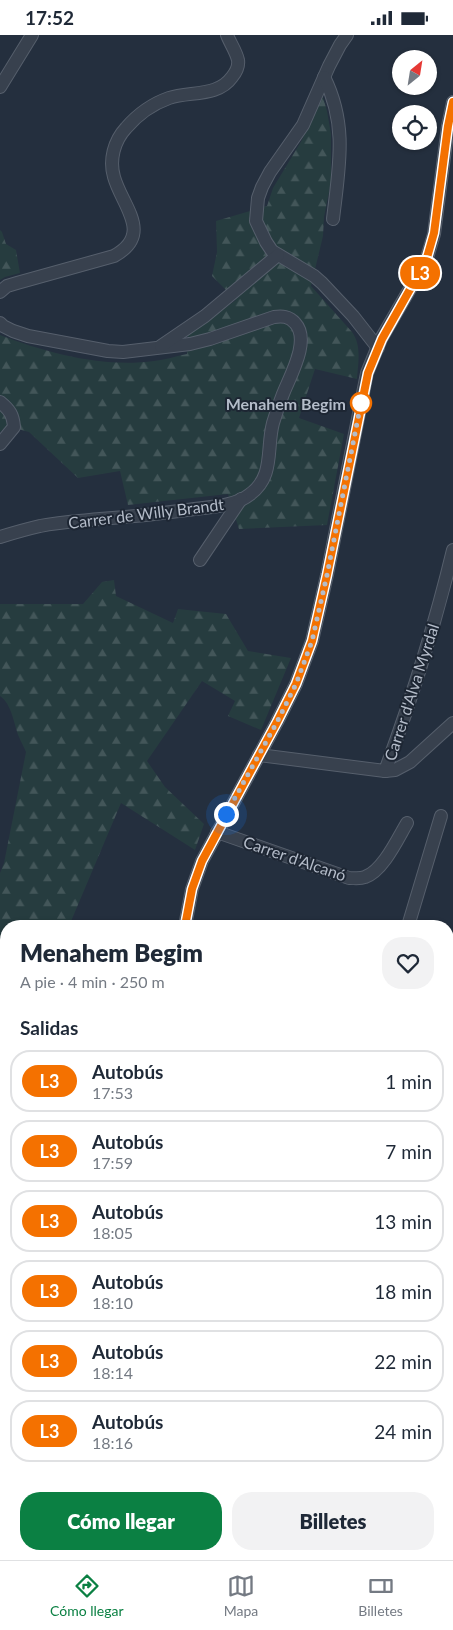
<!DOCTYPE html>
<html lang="es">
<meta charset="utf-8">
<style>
:root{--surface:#fff;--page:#f2f2f3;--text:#1f2937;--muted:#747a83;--line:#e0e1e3;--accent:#0b8043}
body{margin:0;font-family:Lato,sans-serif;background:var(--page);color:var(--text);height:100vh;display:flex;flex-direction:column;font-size:19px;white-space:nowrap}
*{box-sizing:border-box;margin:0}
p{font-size:16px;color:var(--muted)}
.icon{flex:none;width:28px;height:28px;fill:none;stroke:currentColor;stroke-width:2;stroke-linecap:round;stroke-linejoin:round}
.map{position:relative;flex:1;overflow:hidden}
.sheet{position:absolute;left:0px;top:885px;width:454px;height:640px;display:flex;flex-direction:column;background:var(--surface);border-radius:20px 20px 0 0;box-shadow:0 1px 4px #0004}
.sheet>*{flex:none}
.badge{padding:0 10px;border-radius:16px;font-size:18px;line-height:32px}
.needle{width:32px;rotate:30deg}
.fabs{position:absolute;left:392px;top:15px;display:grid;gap:10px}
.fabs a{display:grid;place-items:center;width:45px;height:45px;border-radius:50%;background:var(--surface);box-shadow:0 1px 4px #0004;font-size:25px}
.you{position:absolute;width:25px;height:25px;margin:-12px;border:4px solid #fff;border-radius:50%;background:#1a73e8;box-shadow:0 0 0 8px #1a73e833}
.map>.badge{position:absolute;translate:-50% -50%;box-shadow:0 0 0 2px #fff}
h2{padding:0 20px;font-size:19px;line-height:45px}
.round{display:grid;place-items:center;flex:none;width:52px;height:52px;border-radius:20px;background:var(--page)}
.headline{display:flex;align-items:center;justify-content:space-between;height:85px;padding:0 20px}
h1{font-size:24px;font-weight:800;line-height:38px}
.button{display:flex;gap:10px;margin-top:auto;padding:10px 20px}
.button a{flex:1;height:58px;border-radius:20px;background:var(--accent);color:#fff;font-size:20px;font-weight:800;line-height:58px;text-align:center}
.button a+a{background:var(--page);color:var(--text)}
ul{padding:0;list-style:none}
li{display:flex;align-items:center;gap:15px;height:62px;margin:0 10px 8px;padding:0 10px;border:2px solid var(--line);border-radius:20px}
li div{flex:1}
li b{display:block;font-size:19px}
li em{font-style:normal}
li .badge{min-width:55px;font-weight:700;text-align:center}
.status{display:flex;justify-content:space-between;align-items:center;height:35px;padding:0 25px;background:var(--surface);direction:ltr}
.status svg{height:14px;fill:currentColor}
.menu{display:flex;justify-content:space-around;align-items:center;height:70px;border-top:1px solid var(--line);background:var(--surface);font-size:14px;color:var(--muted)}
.menu a{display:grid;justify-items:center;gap:2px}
.menu .on{color:var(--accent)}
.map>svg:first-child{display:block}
</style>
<div class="status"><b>17:52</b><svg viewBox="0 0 49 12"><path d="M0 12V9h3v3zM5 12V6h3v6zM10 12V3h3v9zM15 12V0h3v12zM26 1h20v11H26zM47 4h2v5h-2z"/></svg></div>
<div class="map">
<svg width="453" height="1525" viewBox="0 0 453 1525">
<defs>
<pattern id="forest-firs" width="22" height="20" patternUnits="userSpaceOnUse" patternTransform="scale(1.25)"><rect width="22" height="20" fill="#263c3f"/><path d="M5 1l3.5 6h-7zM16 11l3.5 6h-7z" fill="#435659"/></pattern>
<pattern id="park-tufts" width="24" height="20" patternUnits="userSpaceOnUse" patternTransform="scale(1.25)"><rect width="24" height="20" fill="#263c3f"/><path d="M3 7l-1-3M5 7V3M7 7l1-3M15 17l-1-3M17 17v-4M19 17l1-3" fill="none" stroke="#435659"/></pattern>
</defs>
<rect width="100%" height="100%" fill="#242f3e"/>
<g fill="url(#forest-firs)">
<path d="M322 59 327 76 331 99V147L324 182 323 201 311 251 352 297C362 311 358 328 357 344L315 334 299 383 344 399 327 490 239 494 228 459 128 470 120 436 78 443 29 397 7 391 0 397V300C47 318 103 333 154 326 165 325 176 321 187 319L188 300 236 265 212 241 217 217 216 186 267 171 273 153 302 105Z"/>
<polygon points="0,195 2,197 6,209 16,215 20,238 5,242 0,245"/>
<path d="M114 545 116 561 173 588 178 574 226 579 248 616 291 623 261 695 228 681 235 666 202 646 147 726 165 752 204 789 195 815 121 768 69 891H6V924L0 919V838L4 828 26 717C24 712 21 707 19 702 14 690 12 669 0 661V569H83L102 547Z"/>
<polygon points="0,1076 6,1076 6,1519 35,1519 26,1525 0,1525"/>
<polygon points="90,1519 224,1519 225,1525 96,1525 95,1522"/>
</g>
<polygon fill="url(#park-tufts)" points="448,1187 453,1191 453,1269 448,1272"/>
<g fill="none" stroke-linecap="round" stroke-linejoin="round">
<defs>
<g id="minor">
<polyline points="347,0 340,10 329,31 303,90 270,137 262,152 258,163 256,186 266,207 272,216 314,241 322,248 353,281 378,313"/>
<path d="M324 42C348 90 339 132 333 184"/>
<polyline points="0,52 32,0"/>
<path d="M0 257 7 251 17 248 114 221C154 199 122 171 114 142 109 125 114 106 126 93 138 79 152 69 169 63 190 56 218 62 232 42 236 37 239 31 238 25 236 16 230 8 227 0"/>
<path d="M0 288 3 291 13 296 28 301 108 316 123 317 190 309 210 304 274 282C282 281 289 281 295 288 311 305 290 341 283 359 279 369 276 378 273 388 266 414 275 442 249 460 234 472 205 472 187 475 158 479 129 482 100 484 80 486 60 487 40 491 27 494 13 498 0 502"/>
<polyline points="161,311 205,281 278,220"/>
<path d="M0 367C10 375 13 380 14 392L0 409"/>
<polyline points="200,525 241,464"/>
<path d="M259 720 385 736C412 663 435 590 453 515"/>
<polyline points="385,736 395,735 410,727 453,688"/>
<path d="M217 797 349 843C355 843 360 844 365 842 383 836 398 803 407 788"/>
<polyline points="185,891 192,854 202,826 277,687 296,649 312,606 327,540 367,338 381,304 426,226 434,199 448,91 453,67"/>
<polyline points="408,891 441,781"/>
<polyline points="448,988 453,970"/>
<polyline points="448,1157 453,1154"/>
<polyline points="448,1178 453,1184"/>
<polyline points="448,1357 453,1365"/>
<polyline points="448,1498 453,1502"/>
<polyline points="82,1519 83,1525"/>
<polyline points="234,1519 235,1525"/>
<polyline points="285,1519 289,1525"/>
<polyline points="367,1519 372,1525"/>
<polyline points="41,1525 50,1519"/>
</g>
</defs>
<use href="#minor" stroke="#565f6c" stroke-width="14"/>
<use href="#minor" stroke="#38414e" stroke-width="12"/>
</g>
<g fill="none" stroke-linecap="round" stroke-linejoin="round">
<defs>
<polyline id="line" points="185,891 192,854 202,826 277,687 296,649 312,606 327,540 368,338 382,304 426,226 434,198 448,91 453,67"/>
</defs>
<use href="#line" stroke="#fff" stroke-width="11"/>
<use href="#line" stroke="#f47100" stroke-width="8"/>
<polyline stroke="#b4bcc9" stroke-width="5" stroke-dasharray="0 9" points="226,779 277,687 296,649 312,606 327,540 361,368"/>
</g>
<circle fill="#fff" stroke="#f47100" stroke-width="2.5" cx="361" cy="368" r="10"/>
<g text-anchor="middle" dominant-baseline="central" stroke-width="4" stroke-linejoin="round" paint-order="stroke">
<g font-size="16" font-weight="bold" fill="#b4bcc9" stroke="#1d2633" text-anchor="end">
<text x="346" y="368">Menahem Begim</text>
</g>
<g font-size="16" fill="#b4bcc9" stroke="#1d2633">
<text transform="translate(146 478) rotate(-7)">Carrer de Willy Brandt</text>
<text transform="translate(411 657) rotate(-72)">Carrer d'Alva Myrdal</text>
<text transform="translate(295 823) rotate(19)">Carrer d'Alcanó</text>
</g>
</g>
</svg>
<div class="fabs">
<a><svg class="needle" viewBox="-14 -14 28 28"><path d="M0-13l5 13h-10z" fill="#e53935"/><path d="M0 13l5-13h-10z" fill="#747a83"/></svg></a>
<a><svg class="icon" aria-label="locate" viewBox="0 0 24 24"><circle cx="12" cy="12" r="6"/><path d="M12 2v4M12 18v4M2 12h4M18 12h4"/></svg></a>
</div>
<div class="you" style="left:226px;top:779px"></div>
<b class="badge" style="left:420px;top:238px;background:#f47100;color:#fff">L3</b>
<section class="sheet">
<div class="headline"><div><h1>Menahem Begim</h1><p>A pie · 4 min · 250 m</p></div><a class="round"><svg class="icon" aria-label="heart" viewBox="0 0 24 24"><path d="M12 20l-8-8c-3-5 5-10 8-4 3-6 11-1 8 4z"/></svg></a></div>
<h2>Salidas</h2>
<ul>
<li><span class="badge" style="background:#f47100;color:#fff">L3</span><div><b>Autobús</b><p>17:53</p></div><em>1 min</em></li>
<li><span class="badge" style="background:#f47100;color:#fff">L3</span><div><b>Autobús</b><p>17:59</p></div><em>7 min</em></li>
<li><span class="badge" style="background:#f47100;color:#fff">L3</span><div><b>Autobús</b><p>18:05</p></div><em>13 min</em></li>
<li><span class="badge" style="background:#f47100;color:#fff">L3</span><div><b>Autobús</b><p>18:10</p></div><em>18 min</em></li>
<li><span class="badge" style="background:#f47100;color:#fff">L3</span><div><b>Autobús</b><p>18:14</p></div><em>22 min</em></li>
<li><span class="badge" style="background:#f47100;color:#fff">L3</span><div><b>Autobús</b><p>18:16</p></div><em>24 min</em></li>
</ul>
<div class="button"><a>Cómo llegar</a><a>Billetes</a></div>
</section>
</div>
<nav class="menu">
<a class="on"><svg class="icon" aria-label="directions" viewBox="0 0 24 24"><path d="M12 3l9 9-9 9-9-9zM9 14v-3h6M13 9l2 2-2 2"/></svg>Cómo llegar</a>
<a><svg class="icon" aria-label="map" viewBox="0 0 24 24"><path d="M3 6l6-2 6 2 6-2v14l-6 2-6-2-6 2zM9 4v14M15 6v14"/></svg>Mapa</a>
<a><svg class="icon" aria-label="tickets" viewBox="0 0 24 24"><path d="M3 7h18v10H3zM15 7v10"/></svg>Billetes</a>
</nav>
